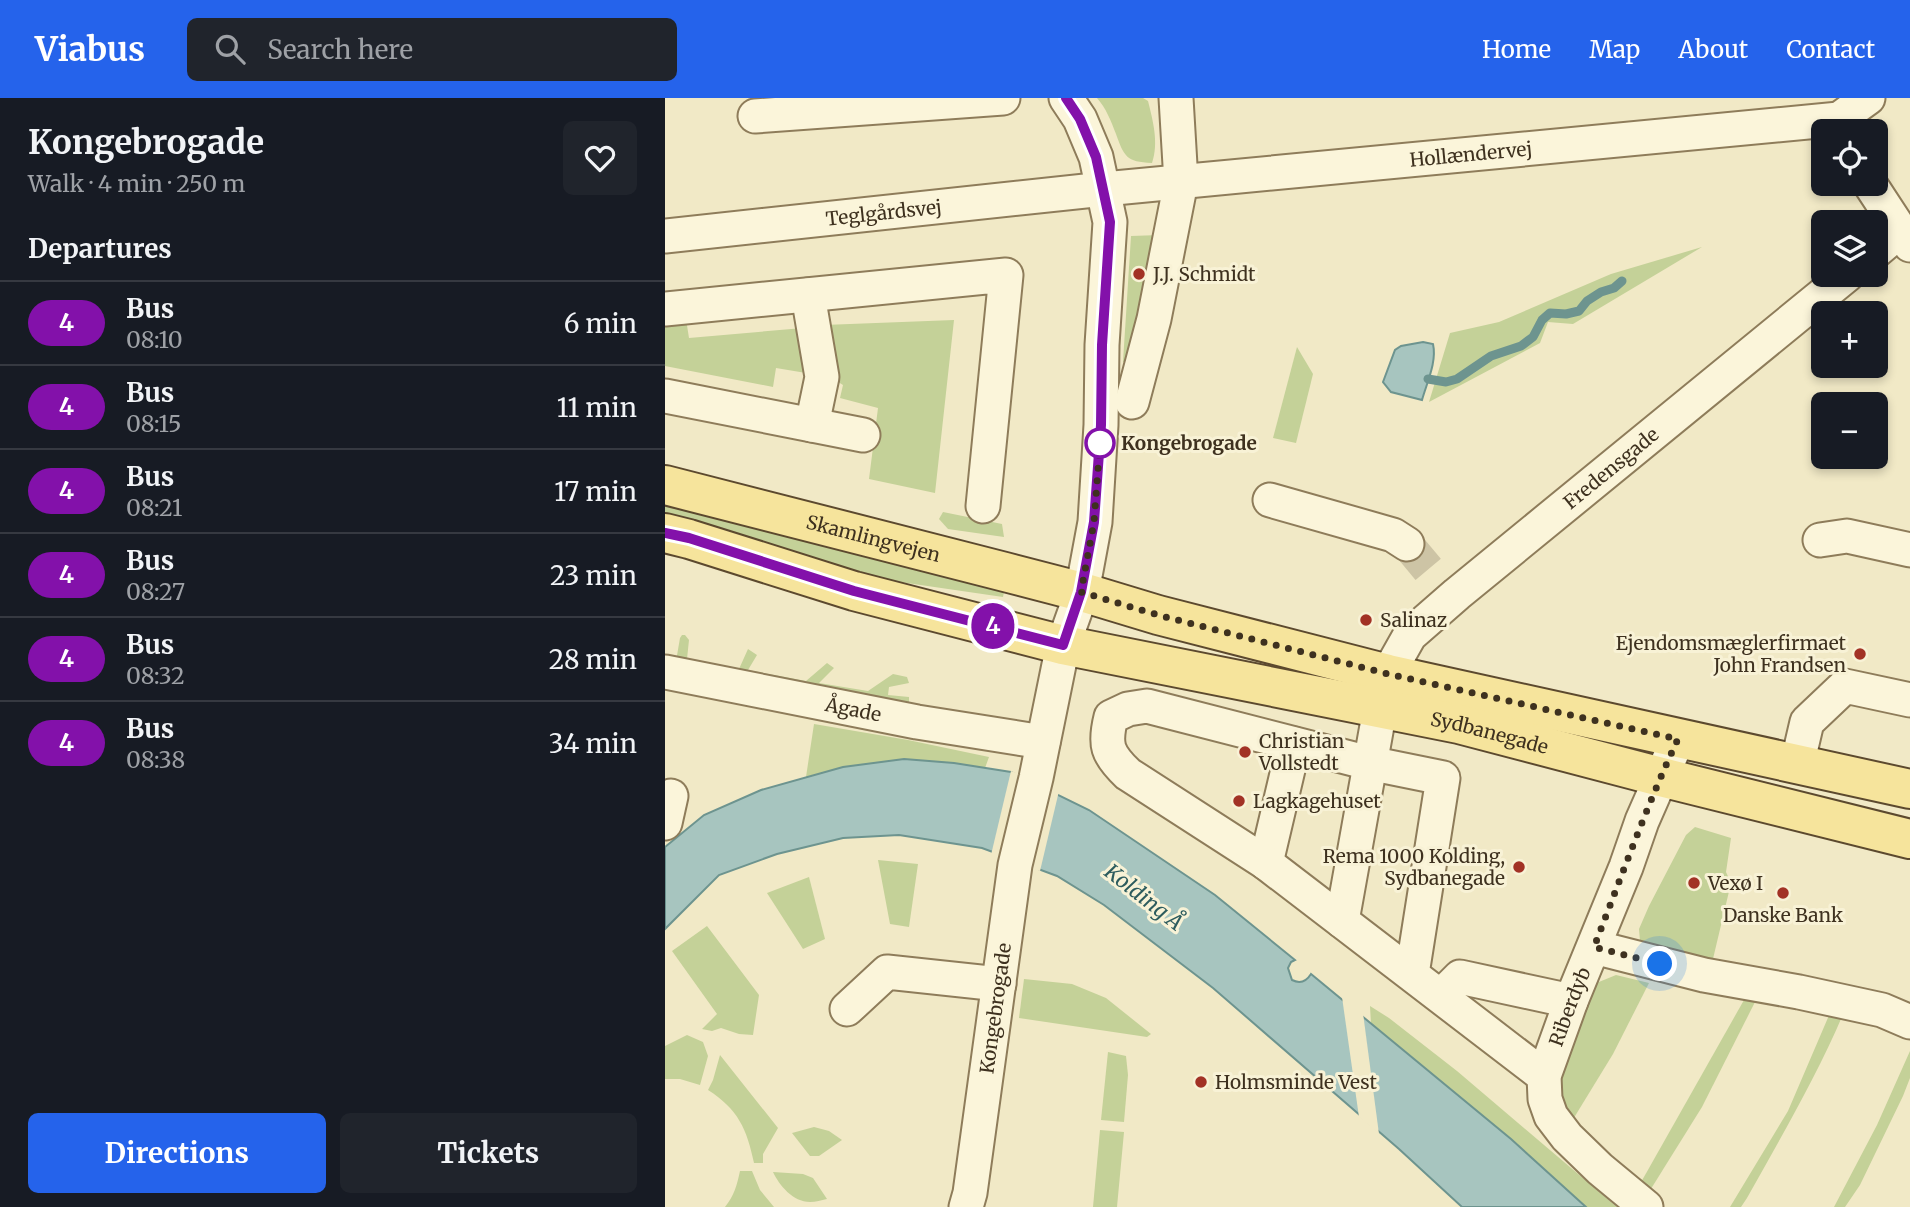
<!DOCTYPE html>
<meta charset="utf-8">
<style>
:root{--surface:#171b24;--page:#20242c;--text:#f1f3f6;--muted:#9ea1a6;--line:#363941;--accent:#2563eb}
body{margin:0;font-family:Merriweather,serif;background:var(--page);color:var(--text);height:100vh;display:flex;flex-direction:column;font-size:26px;white-space:nowrap}
*{box-sizing:border-box;margin:0}
p{font-size:23px;color:var(--muted)}
.icon{flex:none;width:38px;height:38px;fill:none;stroke:currentColor;stroke-width:2;stroke-linecap:round;stroke-linejoin:round}
.map{position:relative;flex:1;overflow:hidden}
.details{display:flex;flex-direction:column;background:var(--surface);width:665px}
.details>*{flex:none}
.badge{padding:0 14px;border-radius:23px;font-size:24px;line-height:46px}
.tools{position:absolute;left:1146px;top:21px;display:grid;gap:14px}
.tools a{display:grid;place-items:center;width:77px;height:77px;border-radius:10px;background:var(--surface);box-shadow:0 4px 10px #0003;font-size:35px}
.you{position:absolute;width:35px;height:35px;margin:-18px;border:5px solid #fff;border-radius:50%;background:#1a73e8;box-shadow:0 0 0 10px #1a73e833}
.map>.badge{position:absolute;translate:-50% -50%;box-shadow:0 0 0 4px #fff}
h2{padding:0 28px;font-size:26px;line-height:63px}
.round{display:grid;place-items:center;flex:none;width:74px;height:74px;border-radius:10px;background:var(--page)}
.headline{display:flex;align-items:center;justify-content:space-between;height:119px;padding:0 28px}
h1{font-size:33px;font-weight:700;line-height:52px}
.primary-button{display:flex;gap:14px;margin-top:auto;padding:14px 28px}
.primary-button a{flex:1;height:80px;border-radius:10px;background:var(--accent);color:#fff;font-size:28px;font-weight:700;line-height:80px;text-align:center}
.primary-button a+a{background:var(--page);color:var(--text)}
ul{padding:0;list-style:none}
li{display:flex;align-items:center;gap:21px;height:84px;padding:0 28px;border-top:2px solid var(--line)}
li div{flex:1}
li b{display:block;font-size:26px}
li em{font-style:normal}
li .badge{min-width:77px;font-weight:700;text-align:center}
header{display:flex;align-items:center;gap:42px;box-sizing:border-box;height:98px;padding:0 35px;background:var(--accent);color:#fff}
header strong{font-size:33px}
nav{display:flex;gap:38px;margin-inline-start:auto;font-size:24px}
.search{width:490px;height:63px;background:var(--page);display:flex;align-items:center;gap:18px;box-sizing:border-box;padding:0 24px;border-radius:10px;color:var(--muted);font-size:26px}
main{display:flex;flex:1;min-height:0}
.map>svg:first-child{display:block}
</style>
<header>
<strong>Viabus</strong>
<div class="search"><svg class="icon" aria-label="search" viewBox="0 0 24 24"><circle cx="10" cy="10" r="6"/><path d="M15 15l6 6"/></svg>Search here</div>
<nav><a>Home</a><a>Map</a><a>About</a><a>Contact</a></nav>
</header>
<main>
<section class="details">
<div class="headline"><div><h1>Kongebrogade</h1><p>Walk · 4 min · 250 m</p></div><a class="round"><svg class="icon" aria-label="heart" viewBox="0 0 24 24"><path d="M12 20l-8-8c-3-5 5-10 8-4 3-6 11-1 8 4z"/></svg></a></div>
<h2>Departures</h2>
<ul>
<li><span class="badge" style="background:#8311aa;color:#fff">4</span><div><b>Bus</b><p>08:10</p></div><em>6 min</em></li>
<li><span class="badge" style="background:#8311aa;color:#fff">4</span><div><b>Bus</b><p>08:15</p></div><em>11 min</em></li>
<li><span class="badge" style="background:#8311aa;color:#fff">4</span><div><b>Bus</b><p>08:21</p></div><em>17 min</em></li>
<li><span class="badge" style="background:#8311aa;color:#fff">4</span><div><b>Bus</b><p>08:27</p></div><em>23 min</em></li>
<li><span class="badge" style="background:#8311aa;color:#fff">4</span><div><b>Bus</b><p>08:32</p></div><em>28 min</em></li>
<li><span class="badge" style="background:#8311aa;color:#fff">4</span><div><b>Bus</b><p>08:38</p></div><em>34 min</em></li>
</ul>
<div class="primary-button"><a>Directions</a><a>Tickets</a></div>
</section>
<div class="map">
<svg width="1245" height="1109" viewBox="0 0 1245 1109">
<rect width="100%" height="100%" fill="#f1e9c6"/>
<g fill="#c4d198">
<path d="M432 0H478L483 3C488 23 494 45 487 65 461 64 459 58 451 36 446 23 441 10 432 0Z"/>
<polygon points="495,137 464,265 458,264 466,138"/>
<polygon points="1037,149 908,226 883,224 875,245 764,304 785,235 834,224 946,176"/>
<polygon points="21,221 24,240 138,230 147,276 111,270 108,289 0,268 0,226"/>
<polygon points="289,222 270,395 204,381 213,310 175,300 178,287 170,282 159,227"/>
<polygon points="632,249 648,276 631,345 608,340"/>
<polygon points="0,405 340,489 338,499 187,477 0,416"/>
<polygon points="278,414 337,426 339,439 283,431 274,421"/>
<polygon points="17,537 20,537 24,542 22,561 74,571 83,551 92,557 83,572 141,583 162,565 169,570 154,585 203,593 228,576 242,579 244,585 224,589 223,597 244,599 244,611 10,569 15,540"/>
<polygon points="149,626 243,642 324,659 320,670 239,661 178,669 141,679"/>
<polygon points="1030,729 1066,740 1061,774 1066,785 1047,865 999,856 975,843 974,831 984,808 1021,737"/>
<polygon points="213,762 253,766 244,829 225,826"/>
<polygon points="144,779 160,841 138,851 102,795"/>
<polygon points="42,828 94,897 88,937 74,936 56,930 47,933 37,931 52,916 7,853"/>
<polygon points="951,877 984,885 948,956 907,1023 892,1006 889,983 929,886"/>
<polygon points="359,881 407,886 441,900 486,936 482,939 354,920"/>
<polygon points="1079,902 1090,904 1037,1009 984,1094 975,1086"/>
<polygon points="705,908 724,920 792,973 952,1109 921,1109 846,1041 706,926"/>
<path d="M1168 908 1179 914C1152 978 1116 1039 1082 1100L1076 1109H1065L1123 1013Z"/>
<polygon points="22,937 38,944 43,958 35,987 15,981 0,981 0,948"/>
<polygon points="1245,953 1245,980 1238,998 1195,1087 1180,1109 1169,1109 1212,1027"/>
<polygon points="443,954 461,958 463,977 459,1024 436,1022"/>
<path d="M55 957 113 1030 98 1056V1065H89C82 1031 73 1011 43 992L48 982Z"/>
<polygon points="149,1029 164,1033 177,1042 154,1058 145,1058 127,1035"/>
<polygon points="435,1032 459,1034 452,1109 428,1109"/>
<path d="M75 1073H87L95 1092 109 1109H60C69 1098 72 1087 75 1073Z"/>
<path d="M108 1074 138 1076 148 1080 162 1101C156 1102 151 1104 145 1104 128 1104 114 1087 108 1074Z"/>
</g>
<g fill="#a7c5bf" stroke="#6d948f" stroke-width="2">
<path d="M758 244 768 246C772 264 762 284 757 302L726 294 718 284 730 252 736 248Z"/>
<path d="M239 661 289 665 346 674 424 712 550 797 630 862 626 864 623 870 627 882C635 886 641 884 646 876L846 1041 921 1109H797L734 1051 548 890 439 807 392 778 317 750 234 737 178 740 112 756 54 777 0 831V749L39 717 96 692 178 669Z"/>
</g>
<g fill="#f1e9c6">
<polygon points="346,673 359,677 394,693 375,773 355,768 326,757"/>
<polygon points="677,899 698,915 714,1036 694,1019"/>
</g>
<g fill="none" stroke-linecap="round" stroke-linejoin="round">
<polyline stroke="#6d948f" stroke-width="9" points="763,281 781,284 792,281 826,258 856,248 868,239 877,222 885,215 901,216 914,213 922,203 936,194 949,190 957,183"/>
<polyline stroke="#cdc4a5" stroke-width="33" stroke-dasharray="33 17" stroke-linecap="butt" points="742,446 773,483"/>
<defs>
<g id="minor">
<polyline points="90,18 338,0"/>
<polyline points="1205,86 1245,147"/>
<path id="s1" d="M0 138 439 91 1174 21 1203 0"/>
<polyline points="1211,153 1236,132"/>
<polyline points="143,197 157,279 147,327"/>
<polyline points="0,211 341,177 318,408"/>
<polyline points="0,298 198,337"/>
<polyline points="467,304 489,221 516,84 511,0"/>
<polyline points="605,402 728,437 742,446"/>
<polyline points="1155,442 1182,438 1245,452"/>
<path id="s2" d="M0 574 252 624 378 644"/>
<path id="s3" d="M723 576 745 537 792 496 1182 177"/>
<polyline points="1132,667 1142,624 1180,588 1245,602"/>
<polyline points="0,725 6,698"/>
<polyline points="601,765 629,646"/>
<polyline points="677,823 715,611"/>
<polyline points="929,849 1039,877 1134,894 1217,912 1245,924"/>
<path d="M747 876 778 680 704 665 482 608 463 611 446 619C439 647 442 656 463 676L601 765 879 978"/>
<polyline points="776,898 795,879 906,903"/>
<polyline points="182,911 222,874 334,886"/>
<path id="s4" d="M301 1109 305 1095 350 767 371 680 398 547 417 494 430 424 436 327 437 247 445 124 431 59 415 21 401 0"/>
<path id="s5" d="M981 1109 935 1071 902 1039 886 1018 880 1001 879 978 906 903 961 769 977 723 1013 641"/>
</g>
<g id="major">
<path id="s6" d="M0 387 340 474 417 494 493 517 723 576 1245 691"/>
<path id="s7" d="M0 435 24 441 189 493 398 547 794 626 996 679 1245 741"/>
</g>
</defs>
<use href="#minor" stroke="#8e7c5a" stroke-width="37"/>
<use href="#major" stroke="#5c492e" stroke-width="42"/>
<use href="#minor" stroke="#fbf5da" stroke-width="33"/>
<use href="#major" stroke="#f6e49c" stroke-width="38"/>
</g>
<g fill="none" stroke-linecap="round" stroke-linejoin="round">
<defs>
<polyline id="line" points="0,435 24,440 189,493 398,547 416,494 429,424 436,327 437,247 445,124 431,59 415,21 401,0"/>
</defs>
<use href="#line" stroke="#fff" stroke-width="16"/>
<use href="#line" stroke="#8311aa" stroke-width="10"/>
<path stroke="#3e311f" stroke-width="7" stroke-dasharray="0 12.6" d="M435 345 429 424 416 494 493 517 723 576 1013 641C981 709 956 780 929 849L995 866"/>
</g>
<g fill="#a23225" stroke="#f8f2d6" stroke-width="2.5">
<circle cx="474" cy="176" r="7"/>
<circle cx="701" cy="522" r="7"/>
<circle cx="1195" cy="556" r="7"/>
<circle cx="580" cy="654" r="7"/>
<circle cx="574" cy="703" r="7"/>
<circle cx="854" cy="769" r="7"/>
<circle cx="1029" cy="785" r="7"/>
<circle cx="1118" cy="795" r="7"/>
<circle cx="536" cy="984" r="7"/>
</g>
<circle fill="#fff" stroke="#8311aa" stroke-width="3.5" cx="435" cy="345" r="14"/>
<g text-anchor="middle" dominant-baseline="central" stroke-width="6" stroke-linejoin="round" paint-order="stroke">
<g font-size="19" fill="#3e311f" stroke="#f8f2d6">
<text stroke="none"><textPath href="#s1" startOffset="810">Hollændervej</textPath></text>
<text stroke="none"><textPath href="#s1" startOffset="220">Teglgårdsvej</textPath></text>
<text stroke="none"><textPath href="#s3" startOffset="306">Fredensgade</textPath></text>
<text stroke="none"><textPath href="#s6" startOffset="215">Skamlingvejen</textPath></text>
<text stroke="none"><textPath href="#s2" startOffset="192">Ågade</textPath></text>
<text stroke="none"><textPath href="#s7" startOffset="849">Sydbanegade</textPath></text>
<text stroke="none"><textPath href="#s5" startOffset="247">Riberdyb</textPath></text>
<text stroke="none"><textPath href="#s4" startOffset="201">Kongebrogade</textPath></text>
</g>
<g font-size="19" fill="#3e311f" stroke="#f8f2d6" text-anchor="start">
<text x="488" y="176">J.J. Schmidt</text>
<text x="715" y="522">Salinaz</text>
<text x="1181" y="545" text-anchor="end">Ejendomsmæglerfirmaet<tspan x="1181" dy="22">John Frandsen</tspan></text>
<text x="594" y="643">Christian<tspan x="594" dy="22">Vollstedt</tspan></text>
<text x="588" y="703">Lagkagehuset</text>
<text x="840" y="758" text-anchor="end">Rema 1000 Kolding,<tspan x="840" dy="22">Sydbanegade</tspan></text>
<text x="1043" y="785">Vexø I</text>
<text x="1118" y="817" text-anchor="middle">Danske Bank</text>
<text x="550" y="984">Holmsminde Vest</text>
</g>
<g font-size="19" font-weight="bold" fill="#3e311f" stroke="#f8f2d6" text-anchor="start">
<text x="456" y="345">Kongebrogade</text>
</g>
<g font-size="21" font-style="italic" fill="#2d5c5e" stroke="#f8f2d6">
<text transform="translate(479 799) rotate(38)">Kolding Å</text>
</g>
</g>
</svg>
<div class="tools">
<a><svg class="icon" aria-label="locate" viewBox="0 0 24 24"><circle cx="12" cy="12" r="6"/><path d="M12 2v4M12 18v4M2 12h4M18 12h4"/></svg></a>
<a><svg class="icon" aria-label="layers" viewBox="0 0 24 24"><path d="M12 4l9 5-9 5-9-5zM3 14l9 5 9-5"/></svg></a>
<a>+</a>
<a>−</a>
</div>
<div class="you" style="left:995px;top:866px"></div>
<b class="badge" style="left:328px;top:528px;background:#8311aa;color:#fff">4</b>
</div>
</main>
